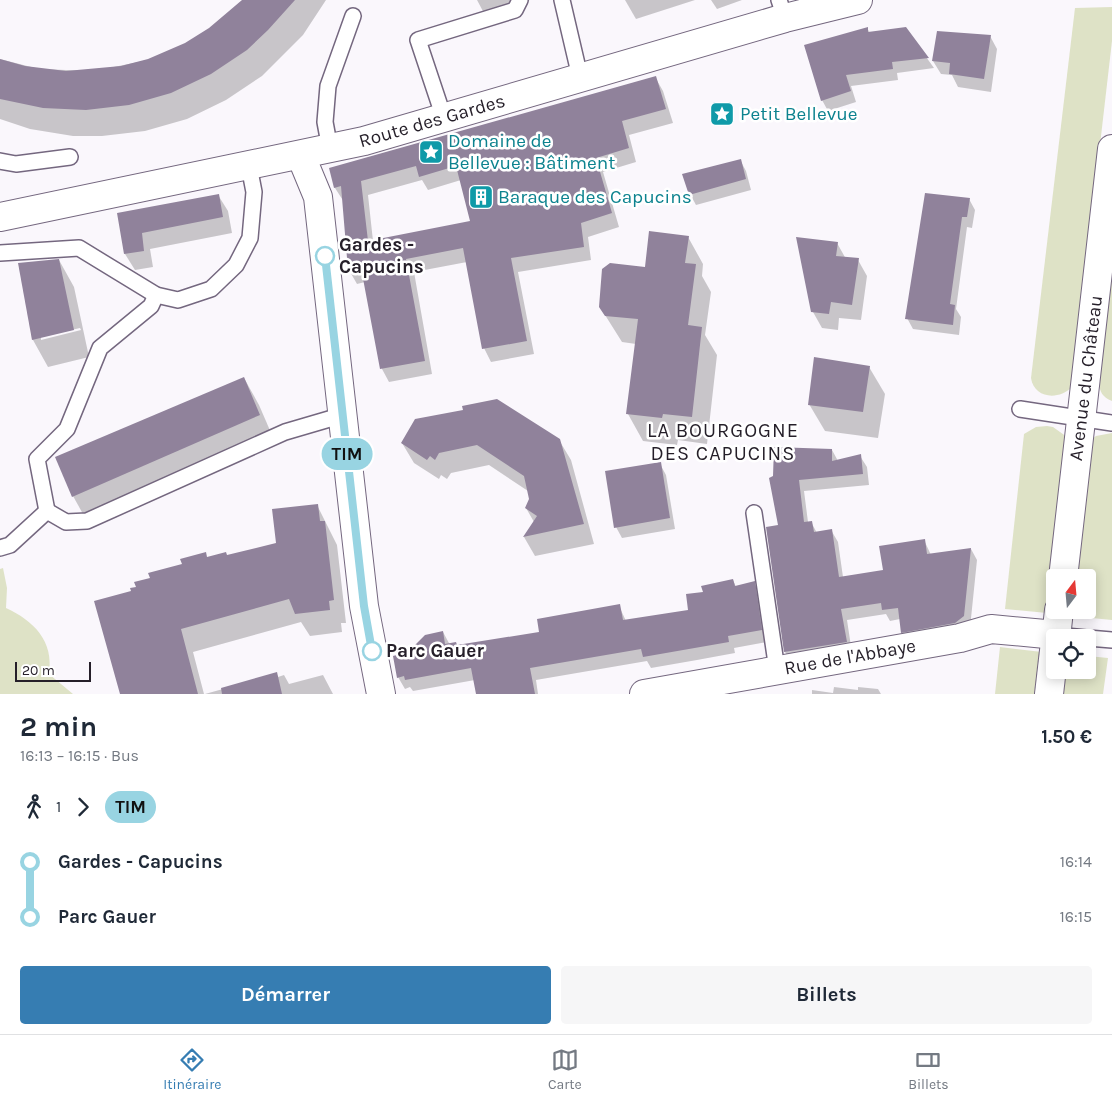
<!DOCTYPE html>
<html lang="fr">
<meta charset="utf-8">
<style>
:root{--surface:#fff;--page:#f6f6f7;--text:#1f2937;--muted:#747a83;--line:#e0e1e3;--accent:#367db2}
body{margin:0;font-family:Karla,sans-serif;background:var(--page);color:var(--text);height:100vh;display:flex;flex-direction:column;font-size:19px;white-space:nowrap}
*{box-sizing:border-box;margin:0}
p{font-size:16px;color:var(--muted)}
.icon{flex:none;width:28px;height:28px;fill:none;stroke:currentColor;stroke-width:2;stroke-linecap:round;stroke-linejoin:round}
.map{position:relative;height:694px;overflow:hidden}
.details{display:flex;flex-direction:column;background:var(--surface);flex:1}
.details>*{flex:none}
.badge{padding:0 10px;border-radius:16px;font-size:18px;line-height:32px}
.needle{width:32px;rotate:16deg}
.controls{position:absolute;left:1046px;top:569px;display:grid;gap:10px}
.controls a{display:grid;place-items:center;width:50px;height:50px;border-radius:5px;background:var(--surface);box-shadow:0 2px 12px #0003;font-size:25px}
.scale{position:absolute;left:15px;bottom:12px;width:76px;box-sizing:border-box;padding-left:5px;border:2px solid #251f29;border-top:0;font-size:14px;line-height:18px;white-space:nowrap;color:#251f29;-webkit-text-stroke:4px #fff;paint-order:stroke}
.map>.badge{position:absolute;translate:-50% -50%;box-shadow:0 0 0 2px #fff}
.legs{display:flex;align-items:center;gap:8px;height:55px;padding:0 20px;font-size:16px}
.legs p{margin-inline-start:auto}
.headline{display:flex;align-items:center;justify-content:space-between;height:85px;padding:0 20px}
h1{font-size:28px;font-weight:700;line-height:38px}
.button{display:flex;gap:10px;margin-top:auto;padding:10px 20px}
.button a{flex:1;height:58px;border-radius:5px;background:var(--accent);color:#fff;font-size:20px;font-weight:700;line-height:58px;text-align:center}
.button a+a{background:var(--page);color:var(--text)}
ul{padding:0 20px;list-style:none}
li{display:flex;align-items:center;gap:18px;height:55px;font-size:19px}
li i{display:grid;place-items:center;width:8px;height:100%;margin:0 6px;background:currentColor}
li i::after{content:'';width:12px;height:12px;margin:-6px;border:4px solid;border-radius:50%;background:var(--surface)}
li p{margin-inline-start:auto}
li:first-child i{background:linear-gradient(#0000 50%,currentColor 0)}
li:last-child i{background:linear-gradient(currentColor 50%,#0000 0)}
.menu{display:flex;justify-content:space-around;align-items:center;height:70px;border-top:1px solid var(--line);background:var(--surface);font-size:14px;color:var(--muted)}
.menu a{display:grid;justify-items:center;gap:2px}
.menu .selected{color:var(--accent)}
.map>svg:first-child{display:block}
</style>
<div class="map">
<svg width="1112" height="694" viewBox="0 0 1112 694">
<rect width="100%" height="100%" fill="#faf7fc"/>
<g fill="#dee2c6">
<path d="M1112 7V41L1072 387C1058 401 1034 398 1031 378L1075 8Z"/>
<path d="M1112 263V401C1102 397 1100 392 1098 381Z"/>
<polygon points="1047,426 1053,427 1067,437 1047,613 1005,609 1024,434 1036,427"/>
<polygon points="1112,433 1112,620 1071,616 1072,610 1088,610 1088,578 1075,577 1090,441 1096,436"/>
<path d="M3 568 7 588 6 608C34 621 54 641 49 674L73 694H0V569Z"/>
<polygon points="1000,647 1042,652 1037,694 995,694"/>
<polygon points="1088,656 1108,658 1103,694 1061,694 1064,670 1088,670"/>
</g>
<g fill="#0003" fill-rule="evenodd">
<polygon points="243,0 326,0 303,35 262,76 226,100 187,119 145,131 102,136 73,136 30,129 0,119 0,59 39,69 94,71 148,60 186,44 210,29"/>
<polygon points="477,0 530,0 485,15"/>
<polygon points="625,0 695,0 636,19"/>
<polygon points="711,0 742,0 717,9"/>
<polygon points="867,28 870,33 906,29 934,68 897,73 898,80 851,86 856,102 828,111 822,100"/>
<polygon points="990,36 997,49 991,92 958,87 952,75 941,74 933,61"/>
<path d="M655 77 663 91 673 123 629 135 636 162 603 172 619 227 588 237 591 260 518 272 534 354 491 362 484 348 467 262 414 272 432 374 389 382 382 369 365 282 357 284 349 270 344 202 335 188 331 169ZM422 180 428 190 461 180 472 222 373 241 368 195Z"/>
<polygon points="740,160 746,171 751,190 696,205 690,194"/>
<polygon points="218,195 228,211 232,233 150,249 153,267 135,270 125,254 119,214"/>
<polygon points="969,199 975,210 972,228 967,227 956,309 961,317 959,335 913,329 907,318"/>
<polygon points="688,237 703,264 702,276 711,292 705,335 717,355 707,444 678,440 677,445 643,441 628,414 636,344 622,342 600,307 646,268"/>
<polygon points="837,243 846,259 858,260 867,276 861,320 839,318 838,330 822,328 813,312"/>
<path d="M59 260 74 287 89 357 48 367 33 340 19 264ZM80 328 81 330 41 340V337Z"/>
<polygon points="869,367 885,394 878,438 825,431 809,404"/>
<polygon points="244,378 259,405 275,442 88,523 73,496"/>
<polygon points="559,440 571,460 594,544 535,556 524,537 534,522 526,508 530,499 528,491 489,465 451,473 447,479 441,475 439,479 414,463 402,443"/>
<polygon points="832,450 838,461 860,456 867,467 869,485 804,491 808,522 811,522 817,533 831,530 838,542 843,577 885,571 924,540 931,555 971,549 977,560 970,628 909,643 902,632 900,619 890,621 886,614 847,620 852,653 792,663 785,652 767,528 779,526 770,479"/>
<polygon points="660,464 666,475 675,529 622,538 616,527"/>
<polygon points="317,505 337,545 346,623 341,623 342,632 310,636 301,622 193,652 204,694 122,694 133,591 151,579 208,558 227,557 277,544"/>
<polygon points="733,580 736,587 754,583 761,594 767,642 734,648 735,653 697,660 651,668 647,661 536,680 538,694 477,694 475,680 413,691 410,687 405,689 398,677 412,651 443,632 450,645 457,646 541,633 619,606 626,621 690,611 704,593"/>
<polygon points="276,674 278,677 284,675 289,684 323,675 333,694 205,694"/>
<polygon points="834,687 858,690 858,687 878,689 881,694 812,694 812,690 833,693"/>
</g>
<g fill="#90829b" fill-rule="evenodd">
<polygon points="242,0 295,0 268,30 247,50 211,74 171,93 129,105 86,110 43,108 0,99 0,59 25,66 66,71 121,66 148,59 185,43 209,28"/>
<polygon points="868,27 868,32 906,27 929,58 892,62 893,69 846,75 851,91 821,101 804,45"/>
<polygon points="937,31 991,35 984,79 949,74 950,63 932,61"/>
<path d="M656 76 666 109 622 121 629 148 596 158 612 213 581 223 584 247 511 258 527 341 482 349 463 248 406 259 425 361 380 369 361 268 348 270 341 186 334 188 329 168ZM416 166 419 177 456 166 470 221 368 241 361 181Z"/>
<polygon points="741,159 746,179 689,195 682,174"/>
<polygon points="925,193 970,198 967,217 962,217 950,304 955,305 953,325 905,319"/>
<polygon points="219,194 223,217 142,233 144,251 124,254 117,213"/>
<polygon points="649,231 689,236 685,263 696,264 688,325 702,327 692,417 663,414 662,418 626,414 638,319 605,316 599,307 602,269 610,263 645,267"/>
<polygon points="796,237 838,242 836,256 859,258 852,305 831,302 829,314 811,312"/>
<polygon points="59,259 74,330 32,340 18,263"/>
<polygon points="814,357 870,366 863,412 808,405"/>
<polygon points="244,377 260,415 72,497 55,457"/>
<polygon points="497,399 560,439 584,524 523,537 537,516 525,508 529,499 524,476 477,445 439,453 435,460 430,456 427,460 401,443 415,419 463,410 462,406"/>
<polygon points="774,447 832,449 832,461 861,454 863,474 799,480 804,522 812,521 814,532 832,529 839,577 883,570 879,546 925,539 927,554 971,548 964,616 955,623 901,633 898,608 882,610 881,603 841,609 847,642 784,652 766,527 778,525 769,478 773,476"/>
<polygon points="661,462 670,518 614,528 605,471"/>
<polygon points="318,504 320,521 325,521 334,600 329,601 330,610 295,614 289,599 181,629 198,694 120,694 94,601 131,591 130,588 136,587 134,582 150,578 148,573 182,564 180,559 206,552 207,557 226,552 227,555 276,543 272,509"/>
<polygon points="733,579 735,586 755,581 762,630 728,636 729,642 643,657 641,649 530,668 535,694 476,694 471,668 405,680 404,676 397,678 393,656 400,654 399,652 411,649 425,635 443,631 445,644 456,642 457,645 539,632 537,619 620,604 623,620 688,610 686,594 703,592 701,586"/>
<polygon points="277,672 282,694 222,694 221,688"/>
</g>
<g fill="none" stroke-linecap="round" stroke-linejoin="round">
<defs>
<g id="lane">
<polyline points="562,0 580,77"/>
<polyline points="779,0 785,18"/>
<polyline points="444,118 418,40 515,10 520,0"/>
<polyline points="330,149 325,122 328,86 353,16"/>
<polyline points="0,161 16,164 70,157"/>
<polyline points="0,253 79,248 156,295 178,300 211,289 236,265 250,238 254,192 249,166"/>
<polyline points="1020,409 1112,423"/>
<polyline points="47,511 37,459 67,429 100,348 151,306 156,295"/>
<polyline points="754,513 777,670"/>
<polyline points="0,548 10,545 47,511 66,522 87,521 285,432 343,415"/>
<polyline points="1056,635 1086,638"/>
<polyline points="1088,638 1112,640"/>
</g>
<g id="street">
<polyline points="301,156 318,197 364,606 381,694"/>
<polyline points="1063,578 1112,149"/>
<polyline points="1056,638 1059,610"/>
<polyline points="644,694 960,638 991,629 1056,635"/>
<polyline points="1049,694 1055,642"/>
</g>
<polyline id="secondary" points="0,217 364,141 785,18 858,0"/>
</defs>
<use href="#lane" stroke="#74677f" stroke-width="18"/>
<use href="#street" stroke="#74677f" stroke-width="30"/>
<use href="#secondary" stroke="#74677f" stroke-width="30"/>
<use href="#lane" stroke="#fff" stroke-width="15"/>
<use href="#street" stroke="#fff" stroke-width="28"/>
<use href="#secondary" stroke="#fff" stroke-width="28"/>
</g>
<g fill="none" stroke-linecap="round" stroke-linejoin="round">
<defs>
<polyline id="line-1" points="325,256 364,606 372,651"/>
</defs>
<use href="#line-1" stroke="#fff" stroke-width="11"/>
<use href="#line-1" stroke="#98d4e2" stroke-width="8"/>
</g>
<defs>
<symbol id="sight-square" viewBox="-11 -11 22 22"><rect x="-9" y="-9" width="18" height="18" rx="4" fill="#0f9aa8" stroke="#fff"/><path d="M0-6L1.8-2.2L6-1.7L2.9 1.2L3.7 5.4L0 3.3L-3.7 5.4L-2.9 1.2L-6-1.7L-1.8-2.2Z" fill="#fff"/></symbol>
<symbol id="building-square" viewBox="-11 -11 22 22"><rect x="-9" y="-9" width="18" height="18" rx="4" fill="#0f9aa8" stroke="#fff"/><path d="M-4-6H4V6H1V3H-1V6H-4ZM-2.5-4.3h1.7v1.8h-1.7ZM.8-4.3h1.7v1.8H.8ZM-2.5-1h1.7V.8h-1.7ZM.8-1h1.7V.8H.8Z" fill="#fff"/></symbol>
</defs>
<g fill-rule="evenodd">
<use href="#sight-square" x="708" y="100" width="28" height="28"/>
<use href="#sight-square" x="417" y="138" width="28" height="28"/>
<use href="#building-square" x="467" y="183" width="28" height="28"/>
</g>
<g fill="#fff" stroke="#98d4e2" stroke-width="2.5">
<circle cx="325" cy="256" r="9"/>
<circle cx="372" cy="651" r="9"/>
</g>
<g text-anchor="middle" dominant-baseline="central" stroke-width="5" stroke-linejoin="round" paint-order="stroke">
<g font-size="19" fill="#0d838f" stroke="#fff" text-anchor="start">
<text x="740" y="114">Petit Bellevue</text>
<text x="448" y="141">Domaine de<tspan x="448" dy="22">Bellevue : Bâtiment</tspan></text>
<text x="498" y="197">Baraque des Capucins</text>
</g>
<g font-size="19" fill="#251f29" stroke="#fff">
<text transform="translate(432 121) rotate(-16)">Route des Gardes</text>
<text transform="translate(1086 378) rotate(-83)">Avenue du Château</text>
<text transform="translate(850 657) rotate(-10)">Rue de l'Abbaye</text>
</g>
<g font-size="19" font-weight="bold" fill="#251f29" stroke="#fff" text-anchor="start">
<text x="339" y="245">Gardes -<tspan x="339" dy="22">Capucins</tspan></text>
<text x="386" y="651">Parc Gauer</text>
</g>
<g font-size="20" letter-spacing="1" fill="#251f29" stroke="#fff">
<text x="723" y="430">LA BOURGOGNE<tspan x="723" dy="23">DES CAPUCINS</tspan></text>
</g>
</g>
</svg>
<div class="controls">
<a><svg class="needle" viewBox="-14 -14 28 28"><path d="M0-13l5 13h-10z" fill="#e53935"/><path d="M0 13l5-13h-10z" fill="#747a83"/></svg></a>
<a><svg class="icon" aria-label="locate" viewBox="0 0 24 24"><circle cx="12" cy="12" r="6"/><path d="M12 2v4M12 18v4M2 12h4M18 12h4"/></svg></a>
</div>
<div class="scale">20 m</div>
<b class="badge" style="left:347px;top:454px;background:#98d4e2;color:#111">TIM</b>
</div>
<section class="details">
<div class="headline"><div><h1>2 min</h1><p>16:13 – 16:15 · Bus</p></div><b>1.50 €</b></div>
<div class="legs"><svg class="icon" aria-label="walk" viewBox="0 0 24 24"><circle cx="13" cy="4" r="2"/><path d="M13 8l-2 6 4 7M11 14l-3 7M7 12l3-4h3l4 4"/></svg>1<svg class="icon" aria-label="forward" viewBox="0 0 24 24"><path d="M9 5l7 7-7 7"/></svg><b class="badge" style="background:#98d4e2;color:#111">TIM</b></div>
<ul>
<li><i style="color:#98d4e2"></i><b>Gardes - Capucins</b><p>16:14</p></li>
<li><i style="color:#98d4e2"></i><b>Parc Gauer</b><p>16:15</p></li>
</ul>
<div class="button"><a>Démarrer</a><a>Billets</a></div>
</section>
<nav class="menu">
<a class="selected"><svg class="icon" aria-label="directions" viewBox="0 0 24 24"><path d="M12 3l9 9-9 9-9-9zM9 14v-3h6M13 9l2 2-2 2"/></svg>Itinéraire</a>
<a><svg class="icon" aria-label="map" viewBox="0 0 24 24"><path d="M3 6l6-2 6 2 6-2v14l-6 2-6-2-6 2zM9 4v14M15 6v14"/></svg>Carte</a>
<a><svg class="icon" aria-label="tickets" viewBox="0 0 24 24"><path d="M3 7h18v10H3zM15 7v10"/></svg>Billets</a>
</nav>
